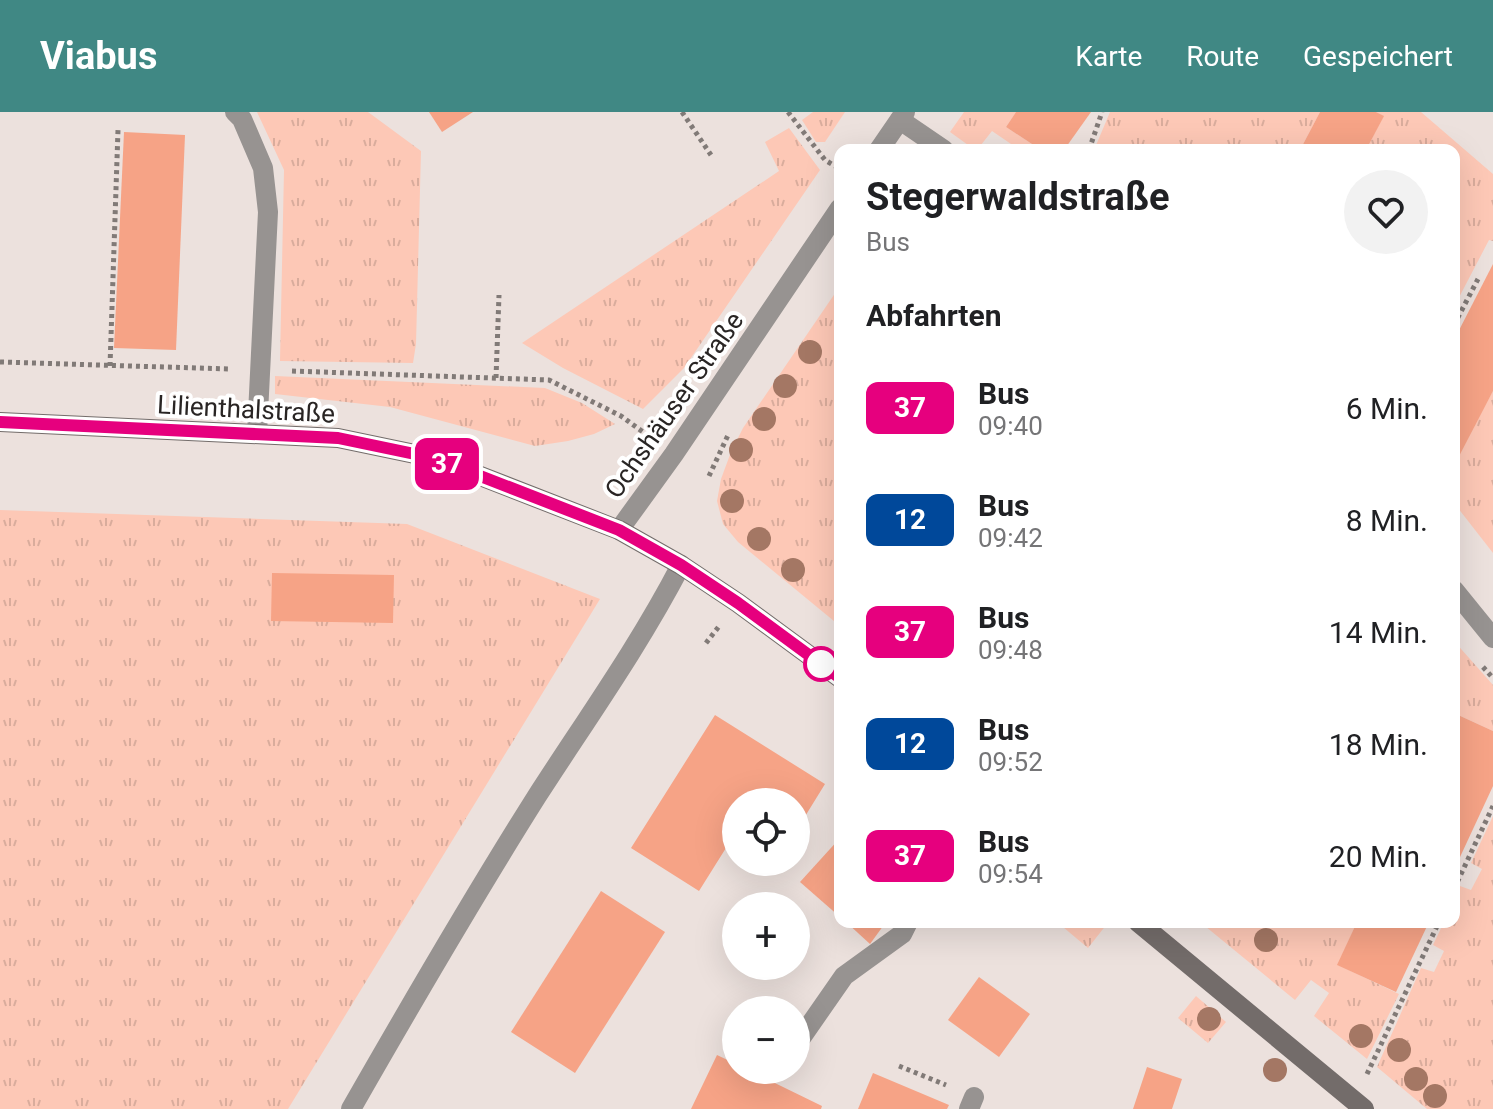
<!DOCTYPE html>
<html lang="de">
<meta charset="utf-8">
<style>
:root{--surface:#fff;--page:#f2f2f2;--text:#202124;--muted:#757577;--accent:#408884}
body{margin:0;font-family:Roboto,sans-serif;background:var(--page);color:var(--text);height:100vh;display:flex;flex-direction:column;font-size:30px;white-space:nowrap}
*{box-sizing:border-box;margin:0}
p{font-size:26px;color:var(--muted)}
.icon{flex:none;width:44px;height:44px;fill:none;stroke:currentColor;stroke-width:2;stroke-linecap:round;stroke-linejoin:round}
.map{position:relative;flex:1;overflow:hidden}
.details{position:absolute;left:834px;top:32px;width:626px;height:784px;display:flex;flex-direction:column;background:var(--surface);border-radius:16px;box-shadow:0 8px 32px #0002}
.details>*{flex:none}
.badge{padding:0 16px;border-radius:12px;font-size:28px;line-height:52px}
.tools{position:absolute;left:722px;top:676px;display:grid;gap:16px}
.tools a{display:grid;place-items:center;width:88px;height:88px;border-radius:50%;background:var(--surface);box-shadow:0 8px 32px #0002;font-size:40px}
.map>.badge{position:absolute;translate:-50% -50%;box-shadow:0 0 0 4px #fff}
h2{padding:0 32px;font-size:30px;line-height:72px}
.round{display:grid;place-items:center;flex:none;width:84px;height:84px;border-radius:42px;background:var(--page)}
.summary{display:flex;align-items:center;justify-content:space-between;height:136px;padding:0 32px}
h1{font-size:38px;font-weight:700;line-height:60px}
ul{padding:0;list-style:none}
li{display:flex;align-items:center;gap:24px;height:112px;padding:0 32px}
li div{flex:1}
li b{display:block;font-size:30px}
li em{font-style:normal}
li .badge{min-width:88px;font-weight:700;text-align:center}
header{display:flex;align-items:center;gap:48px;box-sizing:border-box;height:112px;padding:0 40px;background:var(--accent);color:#fff}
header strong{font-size:38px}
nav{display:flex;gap:44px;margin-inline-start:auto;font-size:28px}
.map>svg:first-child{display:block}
</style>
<header>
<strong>Viabus</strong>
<nav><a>Karte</a><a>Route</a><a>Gespeichert</a></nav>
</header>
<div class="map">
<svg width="1493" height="997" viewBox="0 0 1493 997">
<defs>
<pattern id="grass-tufts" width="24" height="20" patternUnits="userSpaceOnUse" patternTransform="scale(2)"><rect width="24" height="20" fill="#fdc8b6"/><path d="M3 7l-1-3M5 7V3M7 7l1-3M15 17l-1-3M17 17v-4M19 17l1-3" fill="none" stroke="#d9ac9c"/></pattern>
</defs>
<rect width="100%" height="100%" fill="#ece1dd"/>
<g fill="url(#grass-tufts)">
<polygon points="257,0 368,0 421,39 416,232 413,251 280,249 284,58"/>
<polygon points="813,0 845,0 825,30 816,30 802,8"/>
<polygon points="964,0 1016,0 1006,15 1041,38 1020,38 992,19 977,38 975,38 950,20"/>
<polygon points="1110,0 1320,0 1300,38 1094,38"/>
<polygon points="1376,0 1421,0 1493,62 1493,129 1489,128 1454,195 1454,38 1366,38 1383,4"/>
<polygon points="789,16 820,58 684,256 643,297 563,256 522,231 779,59 765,30"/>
<polygon points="840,174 840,514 738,430 723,412 717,389 721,367 731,340 743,316"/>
<polygon points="275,264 545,276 582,291 615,312 594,322 568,329 535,334 390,295 275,282"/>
<polygon points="1493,279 1493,441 1454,391 1454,349"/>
<polygon points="0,398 407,412 600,487 288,997 0,997"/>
<polygon points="1454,529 1493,573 1493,619 1456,602 1454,605"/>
<polygon points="1493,704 1493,997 1427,997 1377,955 1421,856 1434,860 1444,839 1433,833 1444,810 1454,810 1454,787 1460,774 1471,778 1482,757 1471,751"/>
<polygon points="1057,810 1104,810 1107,812 1088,836"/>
<polygon points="1200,810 1357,810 1338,853 1399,882 1367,947 1314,904 1329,881 1311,868 1295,888"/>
<polygon points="1196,884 1226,910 1208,931 1178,906"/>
</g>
<g fill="#f6a386">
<polygon points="429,0 473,0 442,20"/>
<polygon points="1016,0 1091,0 1064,38 1041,38 1006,15"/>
<polygon points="1320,0 1376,0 1384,4 1366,38 1300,38"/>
<polygon points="124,20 185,23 176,238 114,236"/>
<polygon points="1493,152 1493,279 1456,350 1454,349 1454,228"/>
<polygon points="272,461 394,463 393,511 271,509"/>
<polygon points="1456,602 1493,619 1493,674 1454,758 1454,605"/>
<polygon points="715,603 825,672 796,719 796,690 756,690 744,683 740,690 736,690 736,696 726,713 736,720 699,779 631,736"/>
<polygon points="840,726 840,805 800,770"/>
<polygon points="601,779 665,820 575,961 511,920"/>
<polygon points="846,810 886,810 870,832"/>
<polygon points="1357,810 1429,810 1396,880 1337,853"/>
<polygon points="979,865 1030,902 999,945 948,908"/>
<polygon points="717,943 736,952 736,958 748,958 822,994 821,997 691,997"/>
<polygon points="1147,955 1182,967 1172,997 1133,997"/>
<polygon points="873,961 949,993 947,997 858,997"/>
</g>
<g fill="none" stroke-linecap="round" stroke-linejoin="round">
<g stroke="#817a77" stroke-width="5" stroke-dasharray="4 4" stroke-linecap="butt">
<polyline points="682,0 711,43"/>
<polyline points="788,0 825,48 840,57"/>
<polyline points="1089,38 1102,0"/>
<polyline points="1454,213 1478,167"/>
<polyline points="0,250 230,257"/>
<polyline points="110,254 118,18"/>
<polyline points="292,259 549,268 621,304 650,325"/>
<polyline points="496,266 499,183"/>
<polyline points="709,364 729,321"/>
<polyline points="706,531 720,513"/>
<polyline points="1483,555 1493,566"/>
<polyline points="1454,777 1493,694"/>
<polyline points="899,954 946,973"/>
<polyline points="1367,962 1439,810"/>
</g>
<g stroke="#979391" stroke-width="20">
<polyline points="235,0 242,7 263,56 268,100 257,322"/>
<polyline points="796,933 844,864 902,822 908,810"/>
<polyline points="969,997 974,985"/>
</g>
<g stroke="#979391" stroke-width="20">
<polyline points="900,8 944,38"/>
<polyline points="1454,478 1493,526"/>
<path d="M351 997C411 892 472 787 537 684 586 608 639 534 681 453"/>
</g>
<g stroke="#979391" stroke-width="20">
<polyline points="879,38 905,0"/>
<polyline points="619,418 674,342 840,96"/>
</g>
<g stroke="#736c6a" stroke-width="20">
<polyline points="0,310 338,326 434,346 619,418 681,453 738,491 840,566"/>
<polyline points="1138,810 1364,997"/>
</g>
</g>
<g fill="#a47764">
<circle cx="810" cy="240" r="12"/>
<circle cx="785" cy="274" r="12"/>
<circle cx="764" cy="307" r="12"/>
<circle cx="741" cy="338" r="12"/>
<circle cx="732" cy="389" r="12"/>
<circle cx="759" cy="427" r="12"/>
<circle cx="793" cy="458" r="12"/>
<circle cx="1266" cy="828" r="12"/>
<circle cx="1209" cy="907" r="12"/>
<circle cx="1361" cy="924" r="12"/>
<circle cx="1399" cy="938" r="12"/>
<circle cx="1275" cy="958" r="12"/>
<circle cx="1416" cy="967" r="12"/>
<circle cx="1435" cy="984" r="12"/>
</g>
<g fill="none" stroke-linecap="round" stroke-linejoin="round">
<defs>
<polyline id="line" points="0,310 338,326 434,346 619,418 681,453 738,491 840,566"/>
</defs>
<use href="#line" stroke="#fff" stroke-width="18"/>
<use href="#line" stroke="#e6007e" stroke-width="12"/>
</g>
<circle fill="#fff" stroke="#e6007e" stroke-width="4" cx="821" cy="552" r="16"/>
<g text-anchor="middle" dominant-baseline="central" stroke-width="8" stroke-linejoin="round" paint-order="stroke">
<g font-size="26" fill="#292524" stroke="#fff">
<text transform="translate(674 293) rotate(-55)">Ochshäuser Straße</text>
<text transform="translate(246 297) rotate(3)">Lilienthalstraße</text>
</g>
</g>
</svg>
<div class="tools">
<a><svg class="icon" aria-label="locate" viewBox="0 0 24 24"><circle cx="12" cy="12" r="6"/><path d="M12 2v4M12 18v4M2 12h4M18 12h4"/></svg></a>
<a>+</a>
<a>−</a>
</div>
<b class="badge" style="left:447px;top:352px;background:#e6007e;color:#fff">37</b>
<section class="details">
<div class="summary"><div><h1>Stegerwaldstraße</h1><p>Bus</p></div><a class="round"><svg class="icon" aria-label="heart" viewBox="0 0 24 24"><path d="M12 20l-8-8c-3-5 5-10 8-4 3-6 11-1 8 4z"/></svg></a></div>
<h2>Abfahrten</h2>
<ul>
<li><span class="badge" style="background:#e6007e;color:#fff">37</span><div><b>Bus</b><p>09:40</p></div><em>6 Min.</em></li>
<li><span class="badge" style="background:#00489a;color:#fff">12</span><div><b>Bus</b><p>09:42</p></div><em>8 Min.</em></li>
<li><span class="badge" style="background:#e6007e;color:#fff">37</span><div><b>Bus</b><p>09:48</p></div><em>14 Min.</em></li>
<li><span class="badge" style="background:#00489a;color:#fff">12</span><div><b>Bus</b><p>09:52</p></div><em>18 Min.</em></li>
<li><span class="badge" style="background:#e6007e;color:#fff">37</span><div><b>Bus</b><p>09:54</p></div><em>20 Min.</em></li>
</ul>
</section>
</div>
